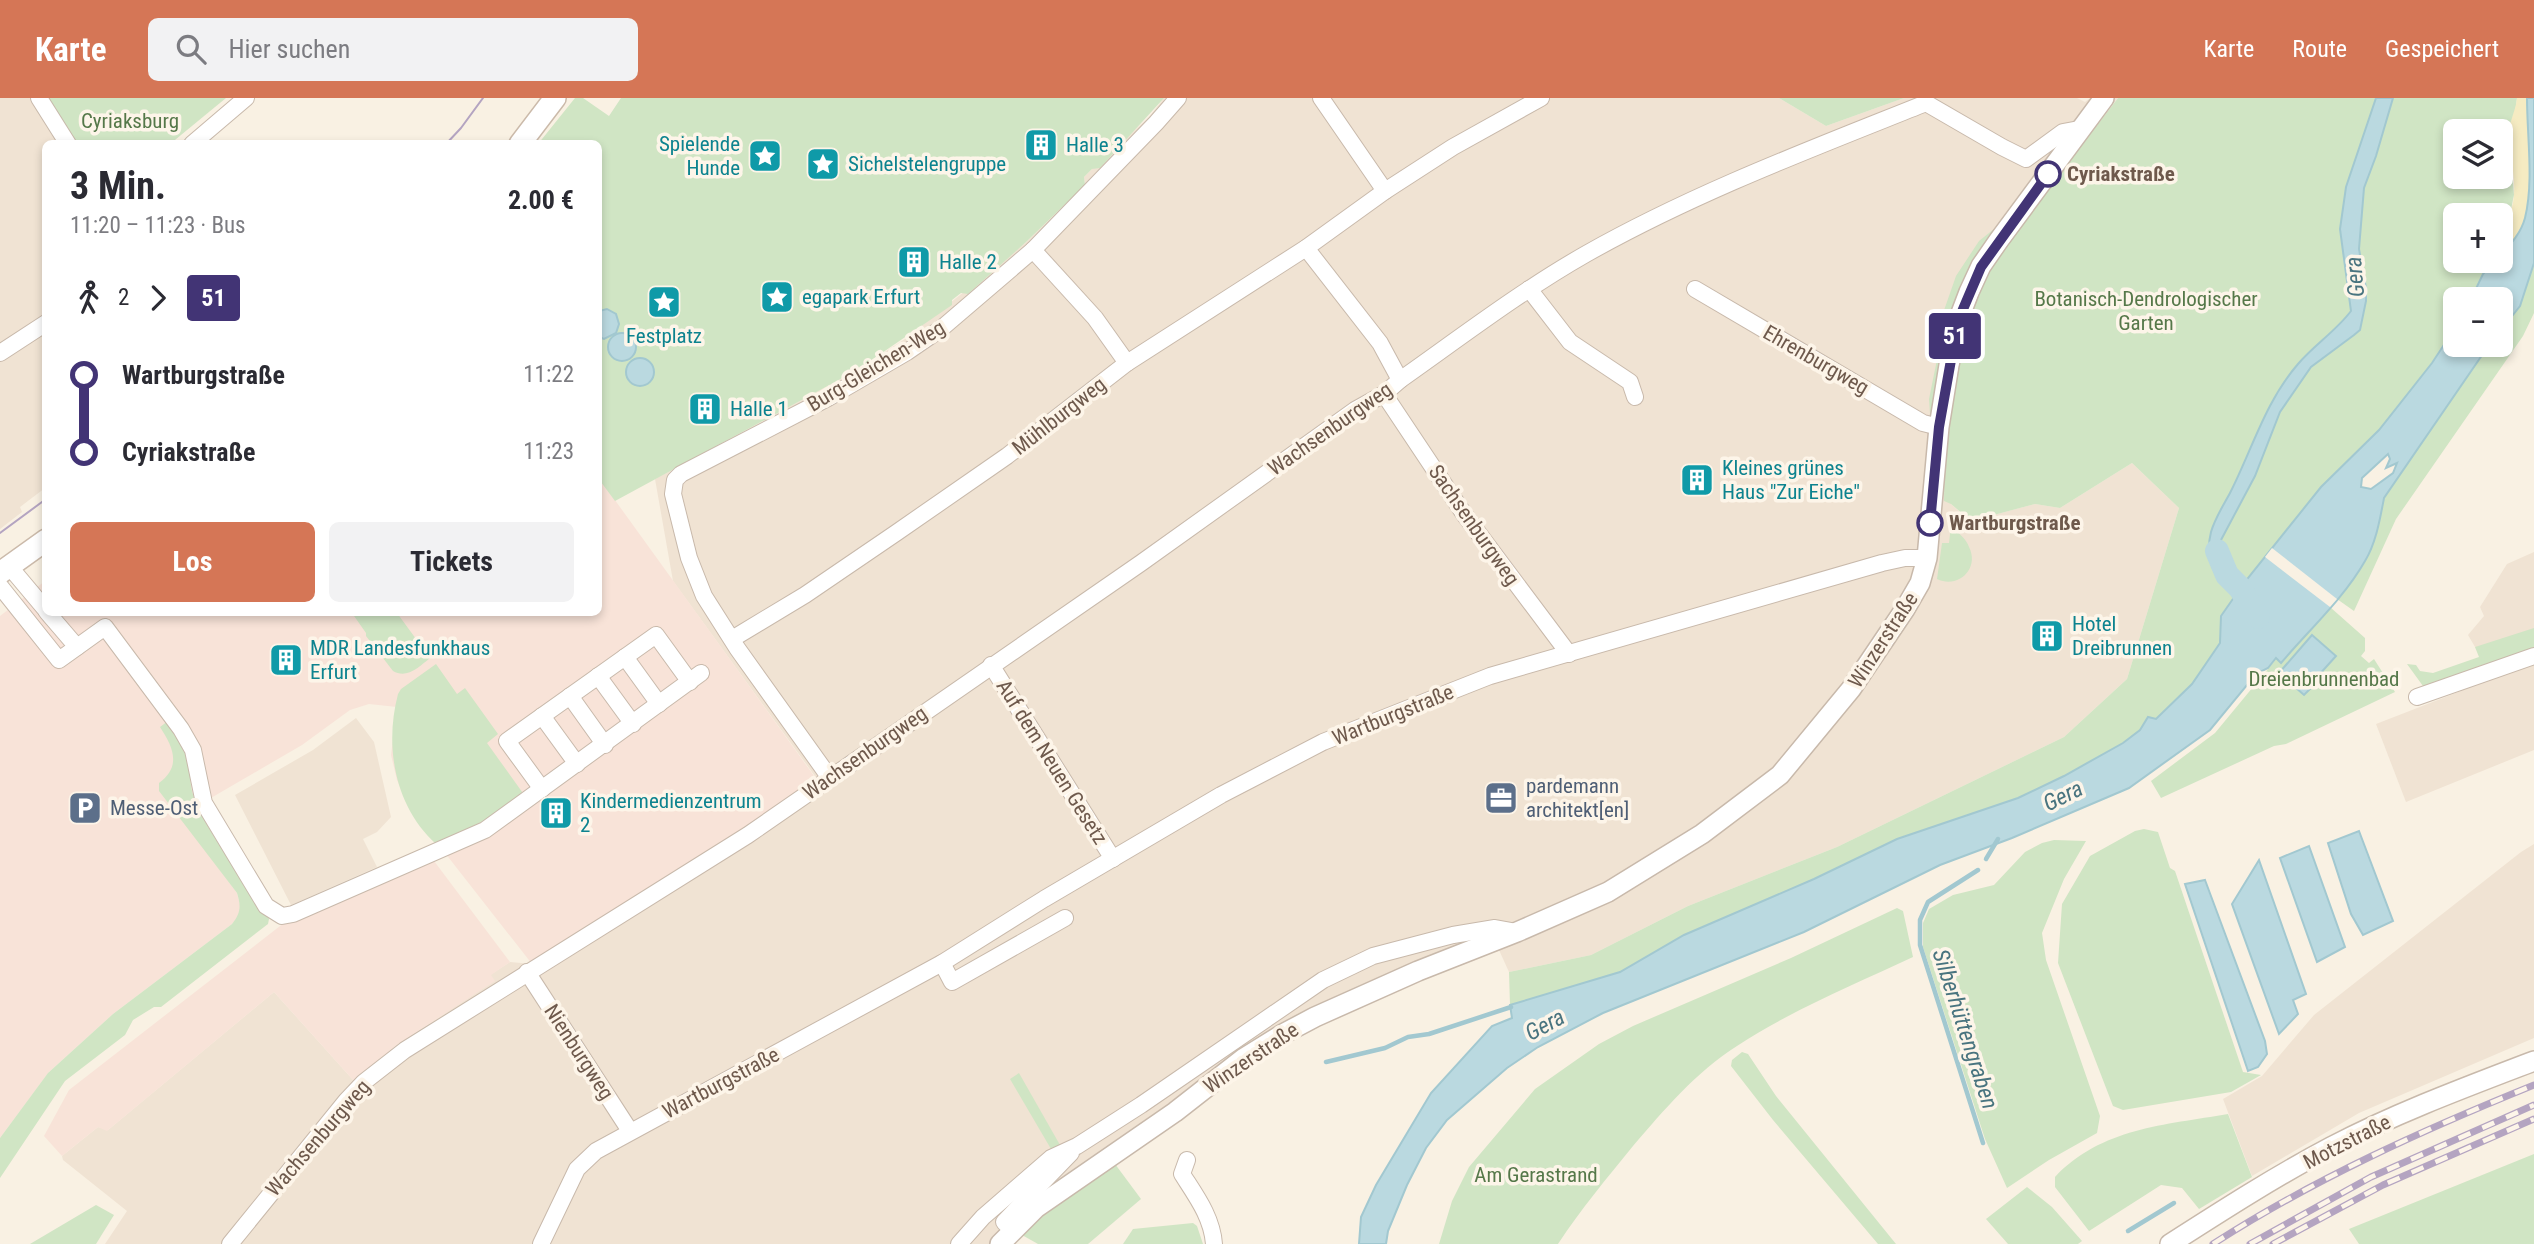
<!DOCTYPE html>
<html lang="de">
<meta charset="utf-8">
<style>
:root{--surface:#fff;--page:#f2f2f3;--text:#2b2b33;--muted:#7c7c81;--accent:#d57656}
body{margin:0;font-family:"Roboto Condensed",sans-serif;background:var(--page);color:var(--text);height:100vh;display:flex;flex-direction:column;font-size:26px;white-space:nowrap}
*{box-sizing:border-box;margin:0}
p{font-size:23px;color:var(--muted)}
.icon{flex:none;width:38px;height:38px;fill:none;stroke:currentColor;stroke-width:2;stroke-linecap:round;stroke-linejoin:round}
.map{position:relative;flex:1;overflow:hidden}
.panel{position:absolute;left:42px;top:42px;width:560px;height:476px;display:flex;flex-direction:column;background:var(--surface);border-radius:10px;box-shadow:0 4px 10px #0003}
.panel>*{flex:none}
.badge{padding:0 14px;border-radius:5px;font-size:24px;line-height:46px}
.controls{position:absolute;left:2443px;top:21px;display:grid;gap:14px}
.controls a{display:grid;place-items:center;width:70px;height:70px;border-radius:10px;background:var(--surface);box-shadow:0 4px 10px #0003;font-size:35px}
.map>.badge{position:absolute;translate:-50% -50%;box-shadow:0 0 0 4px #fff}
.legs{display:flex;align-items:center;gap:10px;height:77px;padding:0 28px;font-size:23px}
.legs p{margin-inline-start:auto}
.overview{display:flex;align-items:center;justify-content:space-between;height:119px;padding:0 28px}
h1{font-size:38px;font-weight:700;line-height:52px}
.action{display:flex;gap:14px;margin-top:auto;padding:14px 28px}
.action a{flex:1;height:80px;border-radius:10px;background:var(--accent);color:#fff;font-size:28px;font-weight:700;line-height:80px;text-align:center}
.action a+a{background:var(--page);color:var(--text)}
ul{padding:0 28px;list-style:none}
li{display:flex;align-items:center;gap:24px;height:77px;font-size:26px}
li i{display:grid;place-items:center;width:10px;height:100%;margin:0 9px;background:currentColor}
li i::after{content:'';width:18px;height:18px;margin:-9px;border:5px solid;border-radius:50%;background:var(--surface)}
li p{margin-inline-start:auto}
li:first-child i{background:linear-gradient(#0000 50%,currentColor 0)}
li:last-child i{background:linear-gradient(currentColor 50%,#0000 0)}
header{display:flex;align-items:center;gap:42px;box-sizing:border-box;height:98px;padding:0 35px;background:var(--accent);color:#fff}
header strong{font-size:33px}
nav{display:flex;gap:38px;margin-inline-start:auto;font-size:24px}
.search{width:490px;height:63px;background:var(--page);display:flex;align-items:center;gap:18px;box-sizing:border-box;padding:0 24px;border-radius:10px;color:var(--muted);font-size:26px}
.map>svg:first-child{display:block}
</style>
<header>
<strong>Karte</strong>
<div class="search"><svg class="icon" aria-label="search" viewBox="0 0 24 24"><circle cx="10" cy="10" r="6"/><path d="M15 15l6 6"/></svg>Hier suchen</div>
<nav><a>Karte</a><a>Route</a><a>Gespeichert</a></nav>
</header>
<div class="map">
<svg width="2534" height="1146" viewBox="0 0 2534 1146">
<rect width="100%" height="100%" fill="#f9f1e3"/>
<g fill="#f0e3d3">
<polygon points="0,0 224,0 171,45 46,46 45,390 20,409 22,414 0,431"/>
<polygon points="1164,0 1779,0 1826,28 1904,0 2077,0 2085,4 2090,0 2118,0 2102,18 1951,406 1970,423 2035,406 2060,410 2132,365 2179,410 2127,581 2064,639 1837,749 1688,808 1591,857 1509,874 1499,852 1352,908 1288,941 1053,1108 1011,1144 1013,1146 105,1146 127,1113 63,1062 62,1058 98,1029 108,1032 274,894 354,983 398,946 494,883 490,877 510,864 532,866 817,681 673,483 655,381 857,272 905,241 1025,145 1085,87 1084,79 1092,71 1149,19"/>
<polygon points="2534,454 2534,652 2406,704 2376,626 2461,593 2456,569 2481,559 2468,537 2484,518 2480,509 2507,466"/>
<polygon points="356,620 374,644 391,719 377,734 363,741 377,769 291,807 235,697 313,652"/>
<polygon points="2534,746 2534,940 2359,1015 2252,1078 2223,1001 2262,978 2314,917 2521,754"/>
</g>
<g fill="#f8e3d8">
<polygon points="599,380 817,682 742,733 532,866 409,709 397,682 391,657 397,609 369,606 350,612 302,647 180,718 237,795 241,810 239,818 232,826 113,916 49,974 0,1040 0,518 45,483 46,514 598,514"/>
<polygon points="431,759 510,864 491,877 495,883 398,946 354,983 274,894 107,1033 98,1029 62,1058 44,1038 69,992 289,821"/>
</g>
<g fill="#d0e5c4" fill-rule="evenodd">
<polygon points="48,0 226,0 170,46 77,45"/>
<polygon points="575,0 583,0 609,18 621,0 1164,0 1100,70 1092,71 1084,79 1085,87 1025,145 968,196 961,195 952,202 952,207 857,272 615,403 598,380 598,46 538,46"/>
<polygon points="1779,0 1904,0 1826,28"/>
<path d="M2118 0H2517L2515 15 2509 30 2514 97 2507 131 2501 145V117H2455V163H2493L2483 176 2471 201H2455V230L2432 265 2379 332 2321 389 2244 485 2221 518 2220 545 2192 586 2156 621 2148 619 2140 632 2123 645 2064 678 2018 700 1897 741 1814 781 1684 837 1620 874 1510 907 1509 874 1591 857 1688 808 1837 749 2064 639 2127 581 2179 410 2132 365 2060 410 2035 406 1971 423 1951 406 1944 403 1945 336 1956 269 1973 206 1989 173 2020 128ZM2455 33H2501V79H2455Z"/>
<polygon points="2004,123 1932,316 1930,316 1929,301 1942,237 1942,218 1956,178 1979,143"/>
<path d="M2534 165V215L2523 238 2396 421 2354 513 2337 501C2365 464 2376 447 2384 400L2489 247H2501V232L2520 208Z"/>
<path d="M1951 428C1957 434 1966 440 1969 449 1980 471 1958 491 1937 481L1942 445H1949Z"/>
<polygon points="2330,509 2365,540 2365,553 2361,558 2369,565 2374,561 2395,594 2286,646 2274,648 2161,700 2151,683 2215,635 2277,560 2282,564"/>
<path d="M352 515H397L430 560C419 569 407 581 393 573L366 538V535Z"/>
<polygon points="2534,530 2534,551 2434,587 2423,588 2407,566 2416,567 2420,573 2433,575 2479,559 2475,549"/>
<path d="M436 566 457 596 465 590 498 636 487 645 525 698 504 713 436 746C395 709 384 649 398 596L401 591Z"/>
<path d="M168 623C177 635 186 647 189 661 191 674 189 687 194 699 207 735 245 783 267 816L269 821 268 826 161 909H154L133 922 125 937 65 983 0 1080V1040L48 975 113 916 232 826C241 815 241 808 237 795L159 693V685C182 668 173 649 160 629Z"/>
<polygon points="2144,731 2158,734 2170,770 2175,773 2243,974 2261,977 2231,994 2123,1012 2113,1008 2058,865 2062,806 2090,758 2135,733"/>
<polygon points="2054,742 2086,743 2064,781 2042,835 2046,862 2100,1018 2097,1035 2049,1062 2007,1090 1985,1041 1923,849 1923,825 1929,811 1953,797 1994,787 2025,754 2042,745"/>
<path d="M1897 810 1903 813 1913 859C1853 887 1792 912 1737 948 1696 974 1664 1012 1633 1048 1607 1080 1581 1111 1558 1146H1439L1452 1103 1469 1069 1535 991 1599 946 1633 928 1791 860Z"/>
<polygon points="1742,954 1748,956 1776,998 1896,1146 1878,1146 1773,1022 1731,968 1732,962"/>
<polygon points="1019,975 1060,1047 1051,1051 1010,981"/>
<path d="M2228 1016 2252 1079 2199 1111 2182 1090 2161 1087 2089 1133 2055 1089V1079C2101 1030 2165 1027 2228 1016Z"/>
<polygon points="2534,1056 2534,1146 2359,1146 2349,1131"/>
<polygon points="1115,1066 1141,1101 1088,1146 1038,1146 1022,1137 1053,1109"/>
<polygon points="2027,1089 2052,1109 2082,1143 2078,1146 2008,1146 1986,1121"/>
<polygon points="96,1107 114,1117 96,1146 30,1146"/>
<polygon points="1193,1125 1197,1128 1203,1146 1123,1146 1133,1131"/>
</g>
<path fill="#f5ebc2" d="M2517 0H2527C2527 39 2534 83 2525 120 2521 135 2511 146 2501 156 2501 136 2512 118 2514 98 2516 76 2508 53 2509 32 2510 23 2516 11 2517 0Z"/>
<g fill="#bad9e0" stroke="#a2c8d0" stroke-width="2" fill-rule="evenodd">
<path d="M2376 0H2393L2376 58 2364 90 2359 151 2366 190V203L2360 232 2354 237 2311 269 2280 314 2255 378 2221 442 2223 463 2233 479 2226 488C2210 475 2206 454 2211 434 2215 420 2223 408 2230 395 2252 352 2265 304 2298 266 2314 247 2336 233 2351 213L2340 131 2346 89Z"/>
<path d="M2527 0H2534V165L2520 208 2501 232V201H2471L2483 176 2494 163H2501V156C2511 146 2521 135 2525 120 2534 83 2527 39 2527 0Z"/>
<polygon points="607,211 616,216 619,226 616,235 604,241 599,239 599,213"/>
<path d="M2455 230V247H2489L2384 400C2380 421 2376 445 2365 463 2344 500 2309 532 2281 565L2276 560 2268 570 2256 576 2210 632 2129 690 2012 740 1940 767 1804 834 1603 915 1538 949 1507 970 1447 1022 1426 1050 1407 1087 1388 1133 1386 1146H1359L1361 1119 1376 1087 1431 995 1492 928 1512 920 1510 907 1620 874 1684 837 1814 781 1897 741 2018 700 2064 678 2123 645 2140 632 2148 619 2156 621 2192 586 2220 545 2221 518 2244 485 2321 389 2379 332 2432 265ZM2388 356 2390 361 2386 370 2397 365 2393 375 2371 391 2361 389 2362 380Z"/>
<circle cx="622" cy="249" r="14"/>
<circle cx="640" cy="274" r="14"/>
<polygon points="2312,537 2336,558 2308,589 2310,591 2304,597 2279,575"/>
<polygon points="2359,733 2393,823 2363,837 2351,816 2328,745"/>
<polygon points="2309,748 2345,849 2317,864 2280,760"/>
<polygon points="2259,762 2306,896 2293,902 2298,916 2279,936 2232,806"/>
<polygon points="2205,782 2265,943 2267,956 2258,969 2248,973 2185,786"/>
</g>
<polygon fill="#f9f1e3" points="2272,450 2337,501 2330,509 2265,459"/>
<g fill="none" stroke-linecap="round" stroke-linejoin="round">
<g stroke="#a2c8d0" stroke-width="4.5">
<polyline points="1986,761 1998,741"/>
<polyline points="1978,772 1928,804 1920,822 1920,847 1983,1045"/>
<polyline points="1326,964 1385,950 1408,939 1429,936 1511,909"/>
<polyline points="2128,1133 2174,1105"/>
</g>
<polyline stroke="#bad9e0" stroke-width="24" points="2217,453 2227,477 2240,490 2258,519"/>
<defs>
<g id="minor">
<polyline points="39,0 68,46"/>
<polyline points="1321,0 1385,93"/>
<polyline points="1926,5 2002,49 2026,61 2063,34 2079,31"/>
<polyline points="192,46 246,0"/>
<polyline points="1306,150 1380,245 1400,282"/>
<polyline points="1033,152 1095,220 1127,265"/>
<polyline points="1529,191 1570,244 1630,284 1635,299"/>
<polyline points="1695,191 1923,325 1939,329"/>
<polyline points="0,255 46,225"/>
<polyline points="1384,296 1464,416 1569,556"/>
<polyline points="9,468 46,512"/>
<polyline points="0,488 59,562 105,529 181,631 193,652 204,705 266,808 282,818 293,816 485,732 701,575"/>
<polyline points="47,514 77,549"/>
<polyline points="732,541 805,497 896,435 1007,358 1127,265 1306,150 1385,93 1453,49 1541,0"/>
<polyline points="625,559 659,606"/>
<polyline points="991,567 1113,761"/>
<polyline points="598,578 633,626"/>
<polyline points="570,598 605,647"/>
<polyline points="2417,599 2534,558"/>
<polyline points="542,618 577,666"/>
<polyline points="830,680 737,550 704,498 689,460 673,396 675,382 681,376 828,300 907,254 942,230 1033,152 1156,25 1178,0"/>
<polyline points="542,691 507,643 656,537 690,584"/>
<polyline points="942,865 952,884 1065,820"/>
<polyline points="527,874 630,1033"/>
<path d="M1187 1062 1182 1076C1196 1098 1212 1119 1214 1146"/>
<polyline points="1012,1132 1004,1124 1071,1055"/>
<path d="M230 1146 346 1003 364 984 405 952 748 737 1141 465 1355 312 1384 296 1400 282C1461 239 1521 193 1586 156 1694 95 1811 51 1926 5"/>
<polyline points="541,1146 577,1071 596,1053 942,865 1044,801 1221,697 1323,644 1490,578 1882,465 1905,460 1927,460"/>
<polyline points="959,1146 983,1119 1051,1060 1077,1048 1141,1007 1323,882 1373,858 1453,837 1495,830 1517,834"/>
</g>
<g id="tertiary">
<polyline points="1000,1146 1036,1110 1175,1014 1244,960 1281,937 1315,919 1418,873 1517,834 1608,794 1702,736 1780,677 1851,591 1905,511 1920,485 1927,460 1939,329 1949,267 1958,223 1969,194 1981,168 1999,142 2104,0"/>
<path d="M2170 1146C2223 1112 2276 1078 2331 1049 2396 1015 2466 989 2534 963"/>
</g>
<g id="secondary">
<polyline points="520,46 555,0"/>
<polyline points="0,475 46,442"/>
</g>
</defs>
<use href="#minor" stroke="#c8b9ab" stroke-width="18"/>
<use href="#tertiary" stroke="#c8b9ab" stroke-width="22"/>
<use href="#secondary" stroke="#cbbaaa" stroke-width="24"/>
<use href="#minor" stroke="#fff" stroke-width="16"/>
<use href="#tertiary" stroke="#fff" stroke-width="19"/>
<use href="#secondary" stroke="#fff" stroke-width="21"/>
<g stroke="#b4a4c1" stroke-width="2">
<polyline points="446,46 461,30 483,0"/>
<polyline points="0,435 46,401"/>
</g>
<defs>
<g id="rail">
<path d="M2213 1146C2314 1081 2423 1032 2534 987"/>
<polyline points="2250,1146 2371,1079 2534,1007"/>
<polyline points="2273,1146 2383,1087 2534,1021"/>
</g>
</defs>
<use href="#rail" stroke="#b4a4c1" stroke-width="7"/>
<use href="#rail" stroke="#fdf5e9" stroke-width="4.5" stroke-dasharray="13" stroke-linecap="butt"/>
</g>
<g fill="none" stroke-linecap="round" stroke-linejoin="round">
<defs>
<polyline id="line-1" points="1930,425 1939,329 1958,223 1981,169 2048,76"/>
</defs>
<use href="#line-1" stroke="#fff" stroke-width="16"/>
<use href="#line-1" stroke="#423475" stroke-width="10"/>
</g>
<defs>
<symbol id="building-square" viewBox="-11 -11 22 22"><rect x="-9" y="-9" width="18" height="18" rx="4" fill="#0f9aa8" stroke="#fdf5e9"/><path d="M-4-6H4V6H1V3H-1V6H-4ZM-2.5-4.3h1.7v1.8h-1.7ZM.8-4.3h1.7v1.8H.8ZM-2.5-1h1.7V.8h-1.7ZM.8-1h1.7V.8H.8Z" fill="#fff"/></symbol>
<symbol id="sight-square" viewBox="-11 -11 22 22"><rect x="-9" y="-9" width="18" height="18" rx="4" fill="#0f9aa8" stroke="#fdf5e9"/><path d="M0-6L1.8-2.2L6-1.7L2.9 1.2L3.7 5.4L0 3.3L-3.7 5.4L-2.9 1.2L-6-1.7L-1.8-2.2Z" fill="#fff"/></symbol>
<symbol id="office-square" viewBox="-11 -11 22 22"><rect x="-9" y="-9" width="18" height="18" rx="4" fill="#5c6f8a" stroke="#fdf5e9"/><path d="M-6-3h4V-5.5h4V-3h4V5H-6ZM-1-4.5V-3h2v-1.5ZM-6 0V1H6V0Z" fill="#fff"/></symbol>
<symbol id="parking-square" viewBox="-11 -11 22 22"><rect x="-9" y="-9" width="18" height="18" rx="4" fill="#5c6f8a" stroke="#fdf5e9"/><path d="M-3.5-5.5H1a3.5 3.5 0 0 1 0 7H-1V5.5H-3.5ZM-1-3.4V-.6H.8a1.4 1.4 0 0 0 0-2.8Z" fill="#fff"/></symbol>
</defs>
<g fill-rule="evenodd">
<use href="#building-square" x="1022" y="28" width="38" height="38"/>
<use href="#sight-square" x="746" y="39" width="38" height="38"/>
<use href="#sight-square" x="804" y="47" width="38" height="38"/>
<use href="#building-square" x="895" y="145" width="38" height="38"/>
<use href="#sight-square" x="758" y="180" width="38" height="38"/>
<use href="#sight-square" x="645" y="185" width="38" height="38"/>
<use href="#building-square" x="686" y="292" width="38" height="38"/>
<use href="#building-square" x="1678" y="363" width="38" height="38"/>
<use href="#building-square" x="2028" y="519" width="38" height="38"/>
<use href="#building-square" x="267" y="543" width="38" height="38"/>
<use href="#office-square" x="1482" y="681" width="38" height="38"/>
<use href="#parking-square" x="66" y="691" width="38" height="38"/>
<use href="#building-square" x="537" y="696" width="38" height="38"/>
</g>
<g fill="#fff" stroke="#423475" stroke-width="3.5">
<circle cx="2048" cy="76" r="12"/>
<circle cx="1930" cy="425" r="12"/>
</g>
<g text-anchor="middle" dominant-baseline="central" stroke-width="7" stroke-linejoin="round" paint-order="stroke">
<g font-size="21" fill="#557849" stroke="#fdf5e9">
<text x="130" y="23">Cyriaksburg</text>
<text x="2146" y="201">Botanisch-Dendrologischer<tspan x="2146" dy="24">Garten</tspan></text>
<text x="2324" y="581">Dreienbrunnenbad</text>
<text x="1536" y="1077">Am Gerastrand</text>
</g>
<g font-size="21" fill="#0d838f" stroke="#fdf5e9" text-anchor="start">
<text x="740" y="46" text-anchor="end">Spielende<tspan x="740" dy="24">Hunde</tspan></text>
<text x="1066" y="47">Halle 3</text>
<text x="848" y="66">Sichelstelengruppe</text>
<text x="939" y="164">Halle 2</text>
<text x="802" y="199">egapark Erfurt</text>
<text x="664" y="238" text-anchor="middle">Festplatz</text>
<text x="730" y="311">Halle 1</text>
<text x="1722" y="370">Kleines grünes<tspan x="1722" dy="24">Haus "Zur Eiche"</tspan></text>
<text x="2072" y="526">Hotel<tspan x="2072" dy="24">Dreibrunnen</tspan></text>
<text x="310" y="550">MDR Landesfunkhaus<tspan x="310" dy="24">Erfurt</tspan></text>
<text x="580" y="703">Kindermedienzentrum<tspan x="580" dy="24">2</tspan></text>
</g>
<g font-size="21" font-weight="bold" fill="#6e594c" stroke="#fdf5e9" text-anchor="start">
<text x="2067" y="76">Cyriakstraße</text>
<text x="1949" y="425">Wartburgstraße</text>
</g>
<g font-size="21" fill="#6e594c" stroke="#fdf5e9">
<text transform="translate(1816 262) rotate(30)">Ehrenburgweg</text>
<text transform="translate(876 268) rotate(-31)">Burg-Gleichen-Weg</text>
<text transform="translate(1059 318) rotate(-38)">Mühlburgweg</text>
<text transform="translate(1330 331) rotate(-35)">Wachsenburgweg</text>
<text transform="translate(1474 427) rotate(55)">Sachsenburgweg</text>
<text transform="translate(1883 542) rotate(-57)">Winzerstraße</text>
<text transform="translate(1393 617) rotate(-22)">Wartburgstraße</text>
<text transform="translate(865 655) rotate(-35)">Wachsenburgweg</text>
<text transform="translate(1052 664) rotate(58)">Auf dem Neuen Gesetz</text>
<text transform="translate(579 954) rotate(57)">Nienburgweg</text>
<text transform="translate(1251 960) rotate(-34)">Winzerstraße</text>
<text transform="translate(721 985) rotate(-28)">Wartburgstraße</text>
<text transform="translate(318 1040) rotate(-49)">Wachsenburgweg</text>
<text transform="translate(2347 1044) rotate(-27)">Motzstraße</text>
</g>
<g font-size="21" fill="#4e5e75" stroke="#fdf5e9" text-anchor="start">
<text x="1526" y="688">pardemann<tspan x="1526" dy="24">architekt[en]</tspan></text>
<text x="110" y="710">Messe-Ost</text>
</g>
<g font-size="23" font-style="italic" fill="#49747f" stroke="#fdf5e9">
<text transform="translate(2355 179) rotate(-95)">Gera</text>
<text transform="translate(2063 698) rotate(-26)">Gera</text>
<text transform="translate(1545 927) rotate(-28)">Gera</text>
<text transform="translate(1965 931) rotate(72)">Silberhüttengraben</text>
</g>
</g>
</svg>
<div class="controls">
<a><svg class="icon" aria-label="layers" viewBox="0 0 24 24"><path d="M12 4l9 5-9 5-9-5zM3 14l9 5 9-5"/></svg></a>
<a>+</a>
<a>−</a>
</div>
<b class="badge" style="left:1955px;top:238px;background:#423475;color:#fff">51</b>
<section class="panel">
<div class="overview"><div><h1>3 Min.</h1><p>11:20 – 11:23 · Bus</p></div><b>2.00 €</b></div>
<div class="legs"><svg class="icon" aria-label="walk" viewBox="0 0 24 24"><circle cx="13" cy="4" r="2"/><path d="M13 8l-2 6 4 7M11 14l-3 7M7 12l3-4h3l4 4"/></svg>2<svg class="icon" aria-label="forward" viewBox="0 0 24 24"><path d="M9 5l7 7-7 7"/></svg><b class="badge" style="background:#423475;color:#fff">51</b></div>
<ul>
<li><i style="color:#423475"></i><b>Wartburgstraße</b><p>11:22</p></li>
<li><i style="color:#423475"></i><b>Cyriakstraße</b><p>11:23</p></li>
</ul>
<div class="action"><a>Los</a><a>Tickets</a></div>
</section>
</div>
